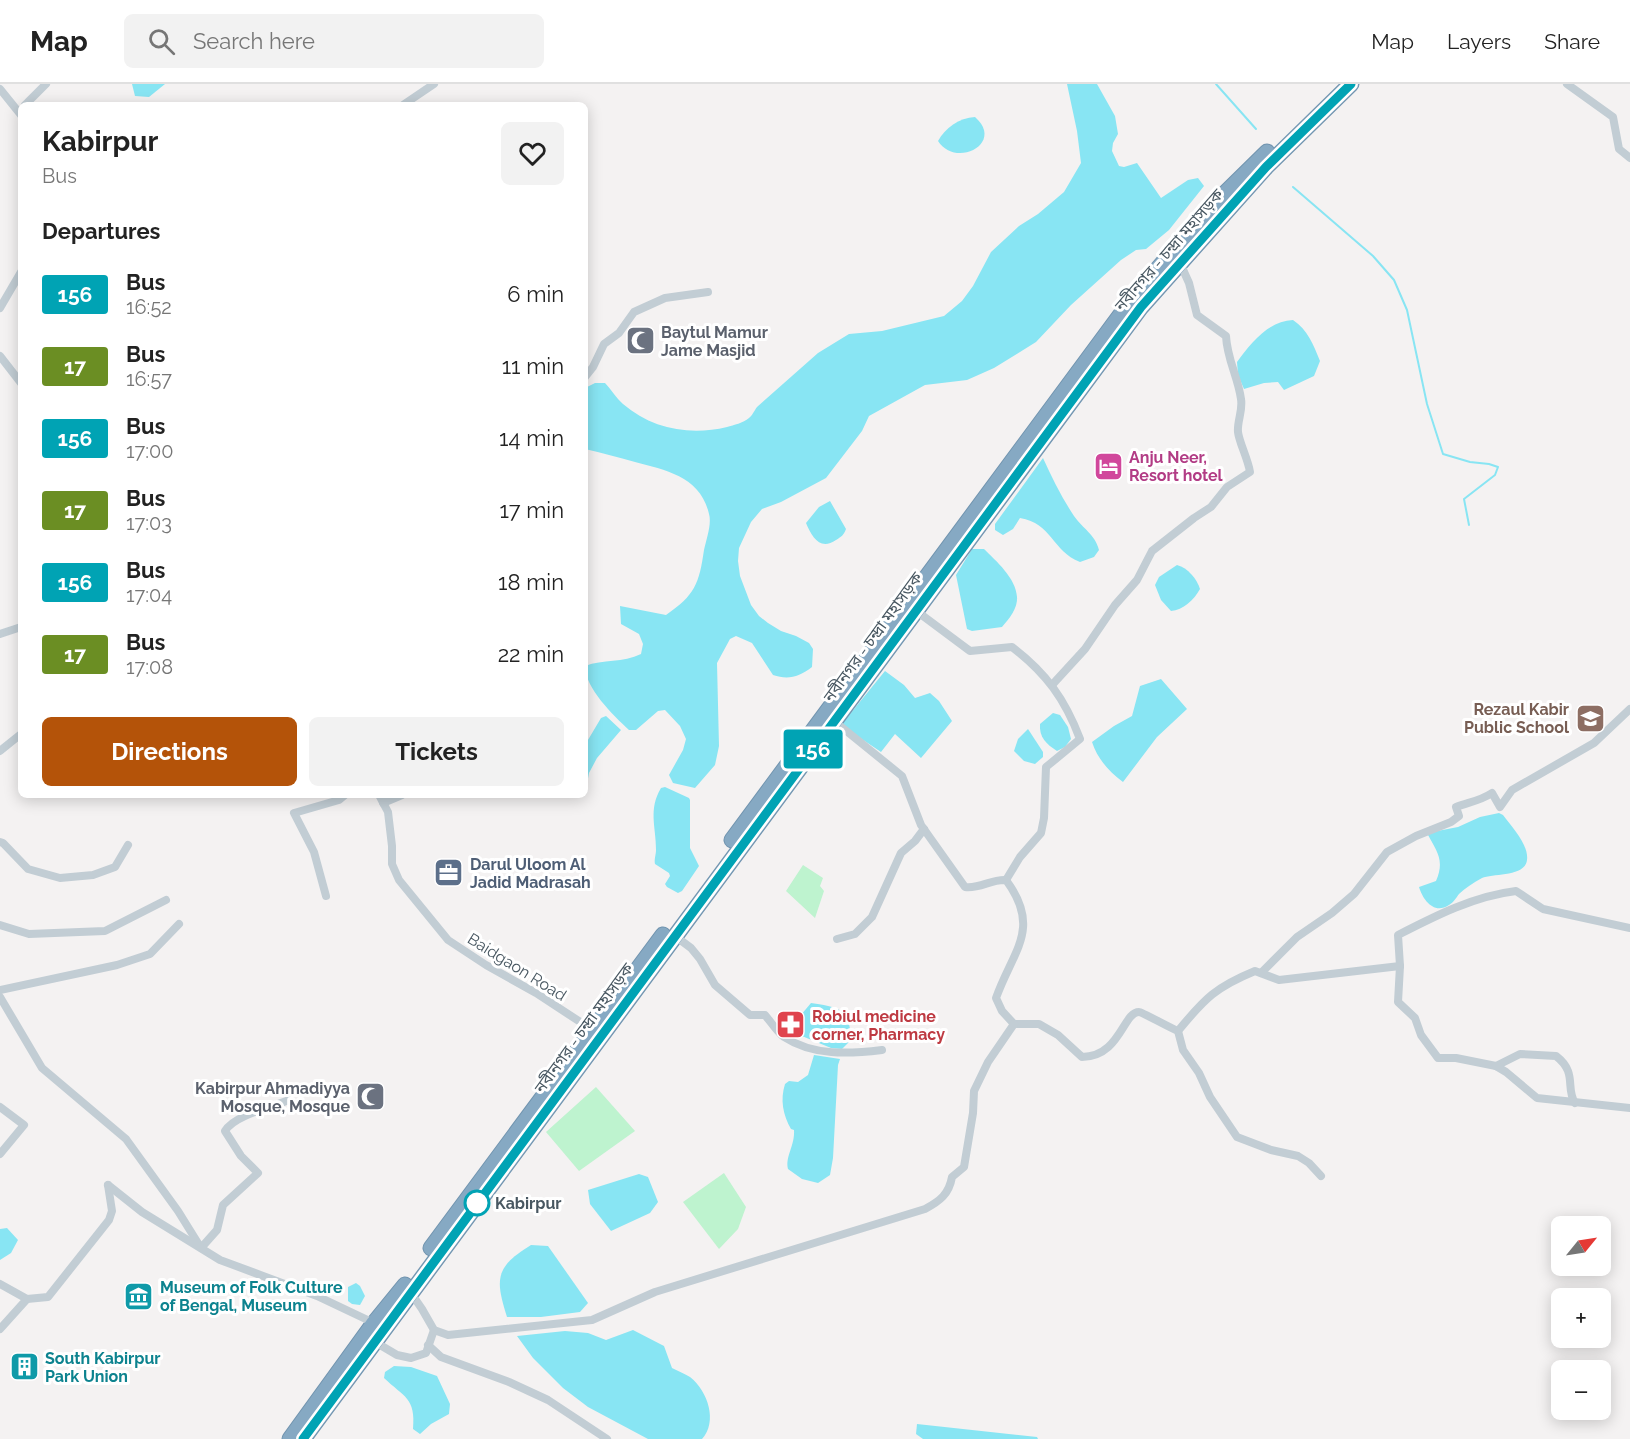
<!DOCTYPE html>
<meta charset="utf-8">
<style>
:root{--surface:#fff;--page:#f2f2f2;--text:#222;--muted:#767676;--line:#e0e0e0;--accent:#b45309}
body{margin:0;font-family:Raleway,"Noto Sans Bengali",sans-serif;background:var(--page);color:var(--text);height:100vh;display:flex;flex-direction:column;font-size:22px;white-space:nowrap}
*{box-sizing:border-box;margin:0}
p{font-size:20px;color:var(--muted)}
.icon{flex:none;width:33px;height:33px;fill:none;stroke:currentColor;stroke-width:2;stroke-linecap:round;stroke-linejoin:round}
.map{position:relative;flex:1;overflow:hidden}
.panel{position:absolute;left:18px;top:18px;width:570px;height:696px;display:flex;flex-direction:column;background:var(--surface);border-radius:9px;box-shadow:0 3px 15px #0003}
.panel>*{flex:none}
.badge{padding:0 12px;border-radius:4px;font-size:21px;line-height:39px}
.needle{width:39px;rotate:60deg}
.controls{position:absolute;left:1551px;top:1132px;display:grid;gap:12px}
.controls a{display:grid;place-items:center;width:60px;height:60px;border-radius:9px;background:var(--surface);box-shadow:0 3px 15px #0003;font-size:30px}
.map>.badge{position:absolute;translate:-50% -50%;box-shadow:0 0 0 3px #fff}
h2{padding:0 24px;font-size:22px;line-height:54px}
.round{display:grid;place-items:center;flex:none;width:63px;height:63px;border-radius:9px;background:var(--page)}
.overview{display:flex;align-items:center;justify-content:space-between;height:102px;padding:0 24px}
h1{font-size:28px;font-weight:700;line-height:45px}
.action{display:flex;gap:12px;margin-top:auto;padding:12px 24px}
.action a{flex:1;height:69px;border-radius:9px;background:var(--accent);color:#fff;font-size:24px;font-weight:700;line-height:69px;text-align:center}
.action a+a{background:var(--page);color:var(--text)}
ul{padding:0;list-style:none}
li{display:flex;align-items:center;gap:18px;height:72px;padding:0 24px}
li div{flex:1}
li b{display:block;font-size:22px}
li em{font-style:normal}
li .badge{min-width:66px;font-weight:700;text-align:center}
header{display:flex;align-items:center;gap:36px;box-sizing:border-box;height:84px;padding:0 30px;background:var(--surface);border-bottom:2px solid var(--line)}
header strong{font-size:28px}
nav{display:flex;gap:33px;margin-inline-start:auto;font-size:21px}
.search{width:420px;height:54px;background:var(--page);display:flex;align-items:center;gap:15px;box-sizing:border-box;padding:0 21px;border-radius:9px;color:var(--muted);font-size:22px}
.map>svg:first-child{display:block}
</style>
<header>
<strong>Map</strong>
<div class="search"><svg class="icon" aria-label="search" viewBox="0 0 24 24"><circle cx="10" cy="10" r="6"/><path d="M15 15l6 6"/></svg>Search here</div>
<nav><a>Map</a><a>Layers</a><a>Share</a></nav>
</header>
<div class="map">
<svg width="1630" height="1355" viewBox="0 0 1630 1355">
<rect width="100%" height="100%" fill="#f4f2f2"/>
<g fill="#bef3cf">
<polygon points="803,781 823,794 820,802 824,807 815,834 786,807"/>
<polygon points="596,1003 635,1047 579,1087 546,1048"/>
<polygon points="724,1089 746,1123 738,1145 719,1165 683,1118"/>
</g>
<g fill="#88e5f3">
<polygon points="132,0 165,0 149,13 135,12"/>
<path d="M1067 0H1097L1115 32 1118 50 1113 59 1112 67 1119 82 1124 83 1137 79 1161 114 1188 96 1198 94 1204 102 1169 146 1146 165 1136 166 1121 176 1071 221 1036 258 994 284 967 296 925 301 869 332 862 347 826 394 781 418 762 425 751 438 739 464 738 477 740 492 751 521 759 532 768 539 781 547 796 552 809 559 813 565 812 583C799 593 788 596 773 591L752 559 736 552 730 555 717 579 719 662 715 681 695 704 673 699 669 691 683 666 686 655 680 642 665 626 658 627 636 646H629C613 631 585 604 585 582 603 575 623 579 641 570L643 560 639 550 621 540 620 522 666 531C695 511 699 500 704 466 706 456 712 440 709 430 701 393 666 386 635 378 618 373 602 369 585 365V304L595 299H605C611 305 616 314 623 320 652 345 690 352 727 343 734 341 743 339 749 334 752 332 754 327 757 323L818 269 849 250 882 247 944 232 962 217 973 202 991 168 1019 142 1038 130 1064 108 1081 79 1077 47Z"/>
<path d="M975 33C1005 59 956 85 938 57 945 44 959 34 975 33Z"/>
<path d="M1293 236C1308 246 1313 260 1320 277L1314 292 1284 306 1278 298 1264 299 1244 305 1238 291 1237 278C1251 259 1268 237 1293 236Z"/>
<path d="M1043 374C1052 394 1062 414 1074 432 1083 445 1095 450 1099 466L1094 473 1080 478C1052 467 1052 439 1020 434L1013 445 1003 451 995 446V440Z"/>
<path d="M830 417 846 445C844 451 841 453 836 456 820 467 812 453 806 439L819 423Z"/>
<path d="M972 465H984C996 477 1016 494 1017 513 1018 524 1009 535 1002 543L972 547 967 545 956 491Z"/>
<path d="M1177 481C1188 484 1197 495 1200 505 1194 516 1183 526 1171 527L1161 516 1155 501 1159 493Z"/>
<polygon points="885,587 904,601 915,614 930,609 939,617 952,637 921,674 895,650 881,668 841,641"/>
<path d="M1161 595 1187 625 1157 653 1123 698C1109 688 1097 674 1092 658L1114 642 1132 632 1140 602Z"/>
<path d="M1053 629 1060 631 1068 643 1071 655 1065 663 1057 667C1046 660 1039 653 1040 640Z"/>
<polygon points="606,632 621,646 597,674 589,689 585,711 585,661 601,634"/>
<polygon points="1028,645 1043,668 1043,673 1035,680 1024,677 1014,667 1018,655"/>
<path d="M665 703 689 714 690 716V764L699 782 682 807 678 809 667 803 665 800 670 792 669 789 655 780C654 775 656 771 656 766 656 742 648 726 661 704Z"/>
<path d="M1499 729 1503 731C1512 743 1529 761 1527 776 1525 793 1493 789 1482 794 1473 799 1465 804 1459 810 1456 814 1453 819 1449 821 1434 831 1423 816 1419 803L1436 797C1445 776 1437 768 1427 749L1458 743 1480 733Z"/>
<path d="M811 919C839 923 850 925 851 956L842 965 831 964 797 950 795 938Z"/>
<path d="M814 971 840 975 838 981 833 1074 830 1091 818 1099 802 1095 788 1085C785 1072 795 1062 794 1046L791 1045C783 1031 780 1016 785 1000L789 997 798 998 808 991Z"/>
<polygon points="639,1090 648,1093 658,1118 650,1129 611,1147 590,1120 588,1106"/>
<polygon points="7,1144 18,1156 11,1169 0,1176 0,1145"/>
<path d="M531 1161 548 1162 588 1219 580 1228 541 1233H507C495 1195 495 1183 531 1161Z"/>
<polygon points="356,1199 360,1202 365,1212 360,1221 352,1220 348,1217 348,1203"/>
<path d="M633 1246 664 1262 672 1284C678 1287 685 1290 690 1293 708 1307 718 1338 702 1355H648L588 1323 563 1304 533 1274 517 1252 565 1247 588 1249 606 1256Z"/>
<path d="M394 1282 411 1283 437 1292 450 1320 449 1330 431 1340 420 1350 413 1345C416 1314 404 1313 384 1294L385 1288Z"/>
<polygon points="917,1340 1037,1353 1038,1355 923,1355 916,1350"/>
</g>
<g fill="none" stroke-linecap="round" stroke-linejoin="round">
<g stroke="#88e5f3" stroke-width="2">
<polyline points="1216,0 1256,45"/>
<polyline points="1293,103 1373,172 1394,196 1407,226 1427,320 1443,370 1470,378 1489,380 1498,383 1495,391 1464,415 1469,441"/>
</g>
<defs>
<g id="highway">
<polyline points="732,756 1136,210 1213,121 1267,68"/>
<polyline points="431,1164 663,851"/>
<polyline points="290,1355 374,1239 405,1201"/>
<polyline points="303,1355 1141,223 1266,83 1351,0"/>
</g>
</defs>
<use href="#highway" stroke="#7194af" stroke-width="17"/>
<g stroke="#c2cdd4" stroke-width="8">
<polyline points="1567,0 1613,33 1619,65 1630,74"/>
<polyline points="0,5 21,31"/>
<polyline points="25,21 46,0"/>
<polyline points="403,21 434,0"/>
<polyline points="0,224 21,188"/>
<polyline points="0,272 21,299"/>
<polyline points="585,293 593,283 604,260 619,249 634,228 665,214 708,208"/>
<path d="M915 526 970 567 1012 563C1046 589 1065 615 1080 655L1046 683 1044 734 1041 749 1020 773 1006 796"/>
<polyline points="0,550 21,543"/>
<path d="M1052 601 1085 565 1115 521 1137 496 1152 467 1194 434 1211 423 1227 403 1250 388C1248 375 1239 358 1238 348 1237 337 1243 327 1241 315 1238 293 1227 275 1226 252L1197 231 1189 199 1180 179"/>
<path d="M834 637 902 692 921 741 965 803C980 805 991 795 1006 796 1042 845 1013 866 996 914L1002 927 1014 940H1039L1058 951 1082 973C1120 973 1123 928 1139 928 1142 928 1170 944 1178 947L1183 966 1199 989 1210 1013 1237 1053 1271 1066 1298 1072 1309 1079 1321 1092"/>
<polyline points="0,667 21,650"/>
<polyline points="379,711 388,728 392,762 392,780 399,796 448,856 486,881 536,909 591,945"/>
<polyline points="383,719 402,711"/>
<polyline points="0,758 3,759 28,785 60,794 93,791 115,783 128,761"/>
<polyline points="326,812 314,768 294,729 339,716 345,711"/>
<polyline points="0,841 29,850 105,847 166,816"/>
<path d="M1630 844 1543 825 1516 807C1474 812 1435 832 1398 851L1400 882 1398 918 1415 934 1421 951 1438 974H1456L1496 982 1506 988 1537 1014 1630 1024"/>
<path d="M675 852 691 864 700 875 715 901 750 931H765C771 938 777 948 784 953 813 972 849 970 882 966"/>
<polyline points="837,855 855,850 872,833 901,769 915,757 924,745"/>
<path d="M1261 889 1297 853 1332 829 1354 810 1387 768 1416 752 1451 738 1459 732 1456 723C1469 718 1480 717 1492 709L1500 723 1512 706 1594 659 1630 625"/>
<polyline points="0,906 117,881 150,870 179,840"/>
<path d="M0 913 42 984 126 1055 178 1127 201 1164 217 1146 223 1121 258 1089 241 1072 225 1047C234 1031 272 1023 289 1016"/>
<path d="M1178 947C1205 914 1216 903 1255 887L1279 896 1400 882"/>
<path d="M1496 982 1520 970 1556 972C1578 989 1565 1004 1575 1019"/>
<polyline points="0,1023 24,1041 0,1070"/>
<polyline points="108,1101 142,1128 220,1176 317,1212 374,1239"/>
<polyline points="0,1200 27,1215 0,1245"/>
<path d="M411 1209 422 1225 434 1246 448 1251 592 1236 655 1208 925 1125C940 1117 949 1110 952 1093L964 1083 973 1029 974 1007 988 978 1014 940"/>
<polyline points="27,1215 48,1213 109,1136 112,1127 108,1101"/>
<polyline points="375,1258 397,1271 411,1274 426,1269 434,1246"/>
<polyline points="428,1261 441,1273 509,1298 548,1316 607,1355"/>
</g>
<use href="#highway" stroke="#86a9c3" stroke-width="15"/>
</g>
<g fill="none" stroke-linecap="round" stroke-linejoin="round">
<defs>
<polyline id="line" points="303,1355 1141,223 1266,83 1351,0"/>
</defs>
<use href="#line" stroke="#fff" stroke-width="14"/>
<use href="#line" stroke="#00a3b4" stroke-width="9"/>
</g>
<defs>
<symbol id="mosque-square" viewBox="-11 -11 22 22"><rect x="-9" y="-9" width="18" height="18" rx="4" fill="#6b7280" stroke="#fff"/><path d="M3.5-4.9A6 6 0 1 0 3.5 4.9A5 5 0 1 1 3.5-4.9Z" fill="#fff"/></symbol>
<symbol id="hotel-square" viewBox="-11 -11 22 22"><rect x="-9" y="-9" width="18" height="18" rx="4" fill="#d1479c" stroke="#fff"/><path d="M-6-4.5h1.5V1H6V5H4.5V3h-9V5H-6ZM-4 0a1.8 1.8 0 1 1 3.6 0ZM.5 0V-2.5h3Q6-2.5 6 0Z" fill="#fff"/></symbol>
<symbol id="school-square" viewBox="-11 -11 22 22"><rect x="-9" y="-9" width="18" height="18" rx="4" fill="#8d6e63" stroke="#fff"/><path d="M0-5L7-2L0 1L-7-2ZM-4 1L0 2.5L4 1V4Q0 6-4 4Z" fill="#fff"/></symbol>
<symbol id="office-square" viewBox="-11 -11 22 22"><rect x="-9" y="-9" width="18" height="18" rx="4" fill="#5c6f8a" stroke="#fff"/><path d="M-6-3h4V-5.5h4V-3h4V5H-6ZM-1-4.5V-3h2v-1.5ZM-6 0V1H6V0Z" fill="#fff"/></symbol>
<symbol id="pharmacy-square" viewBox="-11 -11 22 22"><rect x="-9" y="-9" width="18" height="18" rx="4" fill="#e0444e" stroke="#fff"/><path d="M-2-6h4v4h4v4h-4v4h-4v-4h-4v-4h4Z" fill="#fff"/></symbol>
<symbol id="museum-square" viewBox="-11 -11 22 22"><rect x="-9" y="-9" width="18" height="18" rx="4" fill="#0f9aa8" stroke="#fff"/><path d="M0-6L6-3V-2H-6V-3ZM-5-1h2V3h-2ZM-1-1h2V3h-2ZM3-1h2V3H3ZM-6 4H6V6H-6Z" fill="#fff"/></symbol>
<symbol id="building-square" viewBox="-11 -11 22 22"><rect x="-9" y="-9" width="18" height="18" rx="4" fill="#0f9aa8" stroke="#fff"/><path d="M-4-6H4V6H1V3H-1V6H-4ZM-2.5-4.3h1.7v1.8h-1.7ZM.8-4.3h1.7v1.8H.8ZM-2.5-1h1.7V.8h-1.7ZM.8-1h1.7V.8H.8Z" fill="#fff"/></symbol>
</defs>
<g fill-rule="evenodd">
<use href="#mosque-square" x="624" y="240" width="33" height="33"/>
<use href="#hotel-square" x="1092" y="366" width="33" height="33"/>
<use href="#school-square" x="1574" y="618" width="33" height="33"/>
<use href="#office-square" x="432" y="772" width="33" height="33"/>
<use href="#pharmacy-square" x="774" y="924" width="33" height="33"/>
<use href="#mosque-square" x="354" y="996" width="33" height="33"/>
<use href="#museum-square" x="122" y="1196" width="33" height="33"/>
<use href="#building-square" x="8" y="1266" width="33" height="33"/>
</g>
<circle fill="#fff" stroke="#00a3b4" stroke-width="3" cx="477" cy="1119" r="12"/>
<g text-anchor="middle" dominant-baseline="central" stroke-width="6" stroke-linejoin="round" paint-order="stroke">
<g font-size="16" fill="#485761" stroke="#fff">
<text transform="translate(1169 166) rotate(-49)">নবীনগর - চন্দ্রা মহাসড়ক</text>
<text transform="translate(873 553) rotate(-54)">নবীনগর - চন্দ্রা মহাসড়ক</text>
<text transform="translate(517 883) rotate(32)">Baidgaon Road</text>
<text transform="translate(584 944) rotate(-54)">নবীনগর - চন্দ্রা মহাসড়ক</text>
</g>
<g font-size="16" font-weight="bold" fill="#5b616d" stroke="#fff" text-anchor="start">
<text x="661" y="248">Baytul Mamur<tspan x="661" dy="18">Jame Masjid</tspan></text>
<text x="350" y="1004" text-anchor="end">Kabirpur Ahmadiyya<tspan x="350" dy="18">Mosque, Mosque</tspan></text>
</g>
<g font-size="16" font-weight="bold" fill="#b23c85" stroke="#fff" text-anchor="start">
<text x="1129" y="373">Anju Neer,<tspan x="1129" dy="18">Resort hotel</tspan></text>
</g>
<g font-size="16" font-weight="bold" fill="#785e54" stroke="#fff" text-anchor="end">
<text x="1569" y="625">Rezaul Kabir<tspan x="1569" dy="18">Public School</tspan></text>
</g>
<g font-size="16" font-weight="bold" fill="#4e5e75" stroke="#fff" text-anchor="start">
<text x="470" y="780">Darul Uloom Al<tspan x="470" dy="18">Jadid Madrasah</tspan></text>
</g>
<g font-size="16" font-weight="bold" fill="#be3a42" stroke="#fff" text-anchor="start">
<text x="812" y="932">Robiul medicine<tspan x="812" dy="18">corner, Pharmacy</tspan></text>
</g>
<g font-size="16" font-weight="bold" fill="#485761" stroke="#fff" text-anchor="start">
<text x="495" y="1119">Kabirpur</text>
</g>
<g font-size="16" font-weight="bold" fill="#0d838f" stroke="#fff" text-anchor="start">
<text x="160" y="1203">Museum of Folk Culture<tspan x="160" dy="18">of Bengal, Museum</tspan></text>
<text x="45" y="1274">South Kabirpur<tspan x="45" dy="18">Park Union</tspan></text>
</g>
</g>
</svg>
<div class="controls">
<a><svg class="needle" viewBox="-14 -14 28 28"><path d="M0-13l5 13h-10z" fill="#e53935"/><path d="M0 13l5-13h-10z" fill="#767676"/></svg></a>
<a>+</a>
<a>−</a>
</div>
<b class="badge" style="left:813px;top:665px;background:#00a3b4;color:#fff">156</b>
<section class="panel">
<div class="overview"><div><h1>Kabirpur</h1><p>Bus</p></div><a class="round"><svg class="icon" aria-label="heart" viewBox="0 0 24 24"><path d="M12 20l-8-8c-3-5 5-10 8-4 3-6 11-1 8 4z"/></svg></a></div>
<h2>Departures</h2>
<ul>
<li><span class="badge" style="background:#00a3b4;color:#fff">156</span><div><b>Bus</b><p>16:52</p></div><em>6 min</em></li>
<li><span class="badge" style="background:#6b8e23;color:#fff">17</span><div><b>Bus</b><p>16:57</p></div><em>11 min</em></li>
<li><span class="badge" style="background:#00a3b4;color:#fff">156</span><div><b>Bus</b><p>17:00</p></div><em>14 min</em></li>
<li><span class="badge" style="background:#6b8e23;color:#fff">17</span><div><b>Bus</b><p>17:03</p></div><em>17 min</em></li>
<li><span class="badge" style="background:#00a3b4;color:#fff">156</span><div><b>Bus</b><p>17:04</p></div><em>18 min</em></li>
<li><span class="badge" style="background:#6b8e23;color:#fff">17</span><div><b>Bus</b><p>17:08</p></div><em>22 min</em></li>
</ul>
<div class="action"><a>Directions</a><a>Tickets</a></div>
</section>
</div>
